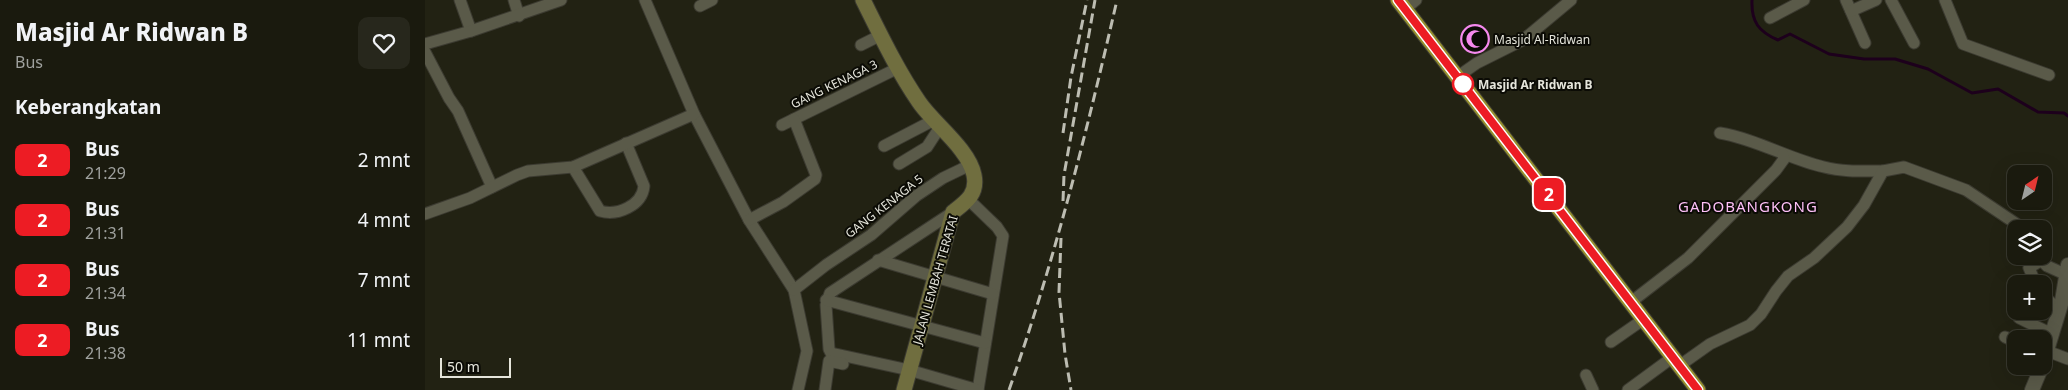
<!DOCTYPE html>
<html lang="id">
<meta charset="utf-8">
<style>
:root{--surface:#1a1a0e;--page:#27271c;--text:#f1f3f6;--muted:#9fa19e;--line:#38382e}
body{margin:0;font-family:"Noto Sans",sans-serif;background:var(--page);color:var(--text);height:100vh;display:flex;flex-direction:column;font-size:19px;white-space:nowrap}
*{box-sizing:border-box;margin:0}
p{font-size:16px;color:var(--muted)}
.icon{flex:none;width:28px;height:28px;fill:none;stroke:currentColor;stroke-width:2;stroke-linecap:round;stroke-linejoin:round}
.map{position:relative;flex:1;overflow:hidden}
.details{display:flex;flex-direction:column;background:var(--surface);width:425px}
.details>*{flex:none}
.badge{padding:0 10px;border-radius:8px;font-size:18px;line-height:32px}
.needle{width:32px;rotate:35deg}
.fabs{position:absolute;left:1582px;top:165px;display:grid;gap:10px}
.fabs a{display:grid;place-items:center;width:45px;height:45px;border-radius:10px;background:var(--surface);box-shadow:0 5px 20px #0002,0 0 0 1px var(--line);font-size:25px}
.scale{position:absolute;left:15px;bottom:12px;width:71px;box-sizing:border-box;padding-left:5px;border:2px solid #e5e5db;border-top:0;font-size:14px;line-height:18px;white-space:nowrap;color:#e5e5db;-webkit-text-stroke:4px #0b0b05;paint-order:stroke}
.map>.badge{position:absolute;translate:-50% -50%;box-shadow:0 0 0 2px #fff}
h2{padding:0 15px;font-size:19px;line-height:45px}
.round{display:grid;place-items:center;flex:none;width:52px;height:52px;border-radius:10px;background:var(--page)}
.overview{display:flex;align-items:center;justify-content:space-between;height:85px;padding:0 15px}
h1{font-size:24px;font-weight:800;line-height:38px}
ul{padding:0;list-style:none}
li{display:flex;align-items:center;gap:15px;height:60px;padding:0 15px}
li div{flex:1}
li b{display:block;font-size:19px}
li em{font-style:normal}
li .badge{min-width:55px;font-weight:700;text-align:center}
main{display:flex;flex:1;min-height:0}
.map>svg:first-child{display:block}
</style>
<main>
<section class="details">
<div class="overview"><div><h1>Masjid Ar Ridwan B</h1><p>Bus</p></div><a class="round"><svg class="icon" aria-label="heart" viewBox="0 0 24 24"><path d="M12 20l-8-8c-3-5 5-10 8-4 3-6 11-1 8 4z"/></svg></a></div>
<h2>Keberangkatan</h2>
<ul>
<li><span class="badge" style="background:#ed1c24;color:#fff">2</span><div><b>Bus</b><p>21:29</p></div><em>2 mnt</em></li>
<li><span class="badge" style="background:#ed1c24;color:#fff">2</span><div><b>Bus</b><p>21:31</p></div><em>4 mnt</em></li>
<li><span class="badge" style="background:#ed1c24;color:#fff">2</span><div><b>Bus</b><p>21:34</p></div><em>7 mnt</em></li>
<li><span class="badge" style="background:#ed1c24;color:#fff">2</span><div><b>Bus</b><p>21:38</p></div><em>11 mnt</em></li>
</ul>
</section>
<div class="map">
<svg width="1643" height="390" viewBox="0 0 1643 390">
<rect width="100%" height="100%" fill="#222213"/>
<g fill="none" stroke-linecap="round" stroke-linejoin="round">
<path stroke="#1d001c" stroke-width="3" d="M1327 0C1326 22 1334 32 1353 40L1365 34 1404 54 1439 59H1470L1503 69 1547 93 1573 89 1613 112 1639 113 1643 116"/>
</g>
<polygon fill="#343210" points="1053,25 1063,42 1047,52 1037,35"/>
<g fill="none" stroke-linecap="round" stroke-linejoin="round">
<defs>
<g id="minor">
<polyline points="35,0 46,31"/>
<polyline points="89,0 94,16"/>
<polyline points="220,0 269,114 324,220 369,290 382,351 373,390"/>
<polyline points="1421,0 1440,43"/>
<polyline points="1466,0 1489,43"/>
<polyline points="1520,0 1538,44 1624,75"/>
<polyline points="275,6 287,0"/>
<polyline points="980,9 991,0"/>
<polyline points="1426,11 1451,0"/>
<polyline points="1345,18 1379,0"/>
<polyline points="0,44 46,31 136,0"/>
<polyline points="436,45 456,35"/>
<polyline points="0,52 24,98 33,111 67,187"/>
<polyline points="1032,77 1052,63 1098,40 1146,0"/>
<polyline points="357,125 473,68"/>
<path d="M1295 133C1331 139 1364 159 1399 167 1418 172 1438 171 1458 171"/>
<polyline points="459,146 509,120"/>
<polyline points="474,164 502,147 515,127"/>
<path d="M148 167 175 211C192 216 217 206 219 186L201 143"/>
<polyline points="544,200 572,227 578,236 553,390"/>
<polyline points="528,212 405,293 401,305 404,349 406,353 484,370 553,390"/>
<polyline points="0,214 45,198 92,175 103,171 148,167 269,114"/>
<polyline points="324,220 358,202 390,179 391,175 369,119"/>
<polyline points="1615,259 1622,266 1642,275"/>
<polyline points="453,260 568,294"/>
<polyline points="1611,284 1604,268 1615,261 1616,256"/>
<polyline points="369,290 401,265 446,235 491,196 518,178 545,165"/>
<polyline points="1619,296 1634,310"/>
<polyline points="401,300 560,343"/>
<polyline points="1206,302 1263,258 1351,170 1359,159 1358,154"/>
<polyline points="1594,318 1627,334"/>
<polyline points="1580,337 1591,342"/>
<polyline points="1186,342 1219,319"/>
<polyline points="1622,351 1643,359"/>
<polyline points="1254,366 1285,344 1325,325 1336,314 1351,291 1363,276 1389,258 1422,227 1439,205 1458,171 1479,167 1541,190 1599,229"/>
<polyline points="1161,375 1168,390"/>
<polyline points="400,390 404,361 418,364"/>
<polyline points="1203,390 1248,357"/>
</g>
<g id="tertiary">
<polyline points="1619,360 1637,301 1643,265"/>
<polyline points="1607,390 1617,366"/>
</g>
<path id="secondary" d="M438 0C455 34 472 70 494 102 508 123 544 149 549 175 553 194 541 202 528 212L479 390"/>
<polyline id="trunk" points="973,0 1273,390"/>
</defs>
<use href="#minor" stroke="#3c3b31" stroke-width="13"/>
<use href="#tertiary" stroke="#3c3b31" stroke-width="16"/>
<use href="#secondary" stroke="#3c3b31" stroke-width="17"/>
<use href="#trunk" stroke="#3c3b31" stroke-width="17"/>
<use href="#minor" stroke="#5a5a49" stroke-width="11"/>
<use href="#tertiary" stroke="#5a5a49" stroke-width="14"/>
<use href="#secondary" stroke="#706e3f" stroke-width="15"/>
<use href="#trunk" stroke="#958f2e" stroke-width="15"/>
<g stroke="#bdbdb2" stroke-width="3" stroke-dasharray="10 5" stroke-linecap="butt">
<polyline points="638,133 646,77 662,0"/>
<polyline points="638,201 639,175 670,0"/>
<polyline points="636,238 634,292 640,354 646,390"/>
<path d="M584 390C629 263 662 131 692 0"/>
</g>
</g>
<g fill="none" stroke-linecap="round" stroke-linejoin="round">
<defs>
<polyline id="line" points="973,0 1273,390"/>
</defs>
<use href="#line" stroke="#fff" stroke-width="11"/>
<use href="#line" stroke="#ed1c24" stroke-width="8"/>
</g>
<defs>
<symbol id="mosque-ring" viewBox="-11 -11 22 22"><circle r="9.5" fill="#0b0b05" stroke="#f589ee" stroke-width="1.5"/><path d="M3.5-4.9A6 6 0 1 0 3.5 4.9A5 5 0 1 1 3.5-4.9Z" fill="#f589ee"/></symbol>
</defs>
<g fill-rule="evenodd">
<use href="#mosque-ring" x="1034" y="23" width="32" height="32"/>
</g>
<circle fill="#fff" stroke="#ed1c24" stroke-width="2.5" cx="1038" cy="84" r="10"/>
<g text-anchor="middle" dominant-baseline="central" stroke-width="4" stroke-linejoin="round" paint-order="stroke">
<g font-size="12" fill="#e5e5db" stroke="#0b0b05" text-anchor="start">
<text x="1069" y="39">Masjid Al-Ridwan</text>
</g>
<g font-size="12" fill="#e5e5db" stroke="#0b0b05">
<text transform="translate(409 84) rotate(-26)">GANG KENAGA 3</text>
<text transform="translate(459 206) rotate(-38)">GANG KENAGA 5</text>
<text transform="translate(510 280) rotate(-74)">JALAN LEMBAH TERATAI</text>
</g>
<g font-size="12" font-weight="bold" fill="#e5e5db" stroke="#0b0b05" text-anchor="start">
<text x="1053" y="84">Masjid Ar Ridwan B</text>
</g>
<g font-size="15" letter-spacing="1" fill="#fdbff7" stroke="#0b0b05">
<text x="1323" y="206">GADOBANGKONG</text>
</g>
</g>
</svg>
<div class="fabs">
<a><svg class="needle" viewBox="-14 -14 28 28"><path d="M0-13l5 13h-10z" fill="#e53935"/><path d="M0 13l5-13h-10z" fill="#9fa19e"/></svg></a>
<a><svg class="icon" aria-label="layers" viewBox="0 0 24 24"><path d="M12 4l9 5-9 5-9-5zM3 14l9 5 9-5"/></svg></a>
<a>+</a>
<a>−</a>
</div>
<div class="scale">50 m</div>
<b class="badge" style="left:1124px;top:194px;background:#ed1c24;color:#fff">2</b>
</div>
</main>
